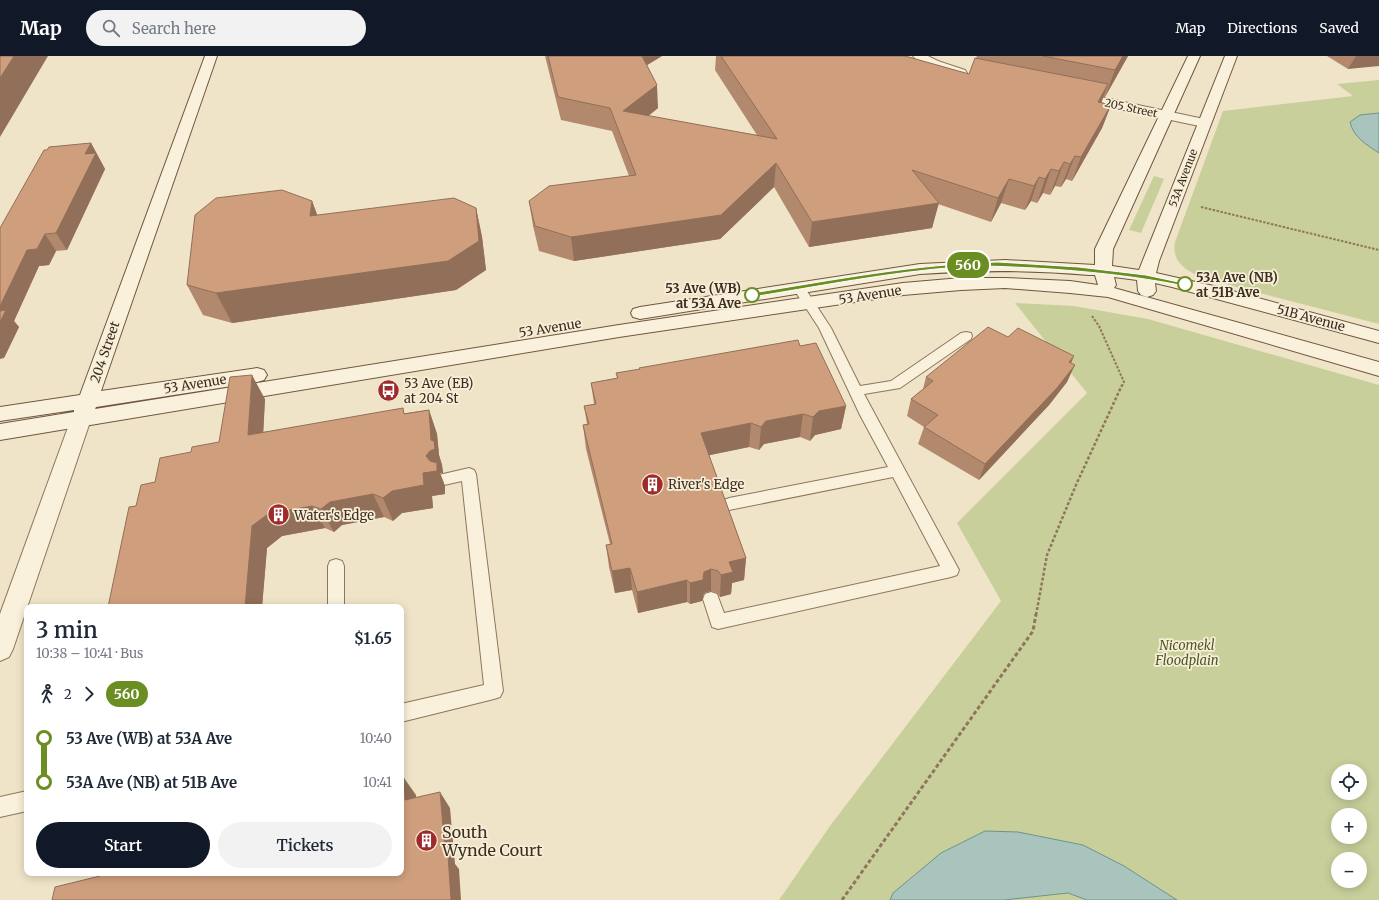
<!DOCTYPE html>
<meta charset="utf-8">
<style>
:root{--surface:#fff;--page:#f2f2f3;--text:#1f2937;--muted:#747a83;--accent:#111827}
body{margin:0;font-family:Merriweather,serif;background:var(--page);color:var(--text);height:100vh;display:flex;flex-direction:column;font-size:15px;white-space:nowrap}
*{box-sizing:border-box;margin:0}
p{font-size:13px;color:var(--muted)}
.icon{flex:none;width:22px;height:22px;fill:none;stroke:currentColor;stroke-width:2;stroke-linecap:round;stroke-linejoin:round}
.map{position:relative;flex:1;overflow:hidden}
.sheet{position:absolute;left:24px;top:548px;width:380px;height:272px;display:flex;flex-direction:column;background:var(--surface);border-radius:8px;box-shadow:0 2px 10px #0003}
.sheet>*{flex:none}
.badge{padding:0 8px;border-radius:13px;font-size:14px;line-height:26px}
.fabs{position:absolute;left:1331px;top:708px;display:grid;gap:8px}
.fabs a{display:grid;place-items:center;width:36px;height:36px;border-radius:50%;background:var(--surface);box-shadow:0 2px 10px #0003;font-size:20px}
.map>.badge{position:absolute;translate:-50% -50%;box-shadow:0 0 0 2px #fff}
.legs{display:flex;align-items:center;gap:6px;height:44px;padding:0 12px;font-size:13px}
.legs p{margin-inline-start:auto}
.head{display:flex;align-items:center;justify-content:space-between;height:68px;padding:0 12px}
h1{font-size:22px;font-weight:600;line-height:30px}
.primary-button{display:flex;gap:8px;margin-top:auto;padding:8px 12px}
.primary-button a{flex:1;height:46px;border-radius:24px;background:var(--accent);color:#fff;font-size:16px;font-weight:600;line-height:46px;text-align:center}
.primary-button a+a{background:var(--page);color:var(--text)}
ul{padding:0 12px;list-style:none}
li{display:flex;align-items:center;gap:14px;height:44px;font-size:15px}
li i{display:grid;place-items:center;width:6px;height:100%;margin:0 5px;background:currentColor}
li i::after{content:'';width:10px;height:10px;margin:-5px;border:3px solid;border-radius:50%;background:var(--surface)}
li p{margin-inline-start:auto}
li:first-child i{background:linear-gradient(#0000 50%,currentColor 0)}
li:last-child i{background:linear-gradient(currentColor 50%,#0000 0)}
header{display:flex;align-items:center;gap:24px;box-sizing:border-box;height:56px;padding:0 20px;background:var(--accent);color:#fff}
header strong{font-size:19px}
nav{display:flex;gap:22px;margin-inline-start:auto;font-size:14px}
.search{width:280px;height:36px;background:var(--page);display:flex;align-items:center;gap:10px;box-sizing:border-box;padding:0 14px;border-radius:22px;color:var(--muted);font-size:15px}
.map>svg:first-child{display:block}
</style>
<header>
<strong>Map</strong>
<div class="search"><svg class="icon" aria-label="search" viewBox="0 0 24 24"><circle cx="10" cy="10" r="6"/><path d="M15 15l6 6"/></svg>Search here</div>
<nav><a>Map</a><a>Directions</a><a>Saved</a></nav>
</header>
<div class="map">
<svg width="1379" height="844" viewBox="0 0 1379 844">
<rect width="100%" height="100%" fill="#f0e4c8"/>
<g fill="#c9cf9b" fill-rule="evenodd">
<path d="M1379 24V268L1206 223C1189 216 1171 208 1175 186L1223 55 1353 40 1337 28Z"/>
<polygon points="1154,120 1164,123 1141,177 1129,174"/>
<path d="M1015 247 1074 250 1148 263 1379 329V844H779L830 770 1001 545 957 467 1087 337ZM1338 715H1360V737H1338ZM1338 759H1360V781H1338ZM1338 803H1360V825H1338Z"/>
</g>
<g fill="#a9c4bc" stroke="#6f938a">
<path d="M1379 57V97C1367 89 1353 81 1350 66L1360 59Z"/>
<polygon points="985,775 1018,776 1083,789 1124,810 1177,844 1087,844 1068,837 1004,844 890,844 893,837 941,797"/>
</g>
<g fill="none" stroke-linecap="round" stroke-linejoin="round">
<defs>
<g id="lane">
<polygon points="799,228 803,229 831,272 860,330 891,325 961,277 966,276 971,277 972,280 971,283 900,332 864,338 959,514 957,519 951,521 718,573 712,571 703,543 705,538 711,536 717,538 724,557 940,510 893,421 729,454 724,452 721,448 724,444 729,442 888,411 860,359 819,272 793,232 795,229"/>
<polygon points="469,412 474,414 476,418 503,635 500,641 494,643 401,666 401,648 484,629 462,425 444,429 439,427 436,423 439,419"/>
<polygon points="336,503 342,505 344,510 344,551 328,551 328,510 330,505"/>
<polygon points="27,735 27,755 0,761 0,741"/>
</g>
<g id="street">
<path d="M913 0H928L938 5 965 14 967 17 965 20C954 22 919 9 913 0Z"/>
<polygon points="1072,35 1204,63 1209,64 1211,67 1209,70 1204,71 1067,42 1065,39 1067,36"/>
<polygon points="81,356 88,358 91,363 13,593 9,601 0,605 0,558 71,363 74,358"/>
</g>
<path id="secondary" d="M205 0H217L101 335 257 312 264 314 267 319 264 324 257 326 96 351 95 353 619 269 903 227 961 222H1005L1070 225 1098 229 1095 219H1089C1033 214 977 214 920 218L640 263 633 261 631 257 633 253 640 251 920 208 1005 204 1095 209V193L1188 0H1200L1113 193 1112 210 1139 214 1225 0H1237L1159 205 1156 217 1218 231 1379 275V287L1172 231 1155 227 1156 235 1153 239 1147 241 1141 239 1138 235 1137 224 1114 221 1116 229 1114 232 1379 306V320L1108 241 1070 237 1005 232 961 234 903 239 619 281 0 384V368L74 356V354L0 365V351L80 339Z"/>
</defs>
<use href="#lane" stroke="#8d765c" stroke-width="2"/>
<use href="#street" stroke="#8d765c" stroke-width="2"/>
<use href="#secondary" stroke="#6f573f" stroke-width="2"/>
<g stroke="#8d765c" stroke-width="2" stroke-dasharray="2.5 1.5" stroke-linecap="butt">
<polyline points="1201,151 1379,194"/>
<polyline points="1092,260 1099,270 1124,326 1122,330"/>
</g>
<polyline stroke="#8d765c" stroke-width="2.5" stroke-dasharray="3 2" stroke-linecap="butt" points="1036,559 1047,499 1076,429 1122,329"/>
<polyline stroke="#8d765c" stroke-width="3" stroke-dasharray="4 2.5" stroke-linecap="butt" points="842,844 1033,575 1036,558"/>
<use href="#lane" fill="#faf1dc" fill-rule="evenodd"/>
<use href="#street" fill="#faf1dc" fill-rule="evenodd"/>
<use href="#secondary" fill="#faf1dc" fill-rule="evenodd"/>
</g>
<g fill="#b2896c">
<polygon points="545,0 662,0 647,9 658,52 648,60 757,79 715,14 716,0 905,0 969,18 977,0 1128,0 1105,41 1103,41 1101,46 1111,49 1102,72 1072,125 1066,123 1061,131 1055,130 1050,139 1043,137 1037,147 1031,145 1025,154 1001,147 991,166 938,148 932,172 809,191 774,131 720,183 574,205 539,195 533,170 529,145 629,120 612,75 561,64"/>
<polygon points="1327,0 1379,0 1348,13"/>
<polygon points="91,87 105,113 67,194 56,195 49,209 39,210 14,265 19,271 4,302 47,94"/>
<polygon points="312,145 317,159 476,152 482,181 486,214 456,234 232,267 203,259 187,229"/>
<polygon points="1008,281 1071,307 1067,326 1049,349 979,424 918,388 924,371 907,360 911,343 923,333 926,321"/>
<polygon points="800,290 846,350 841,373 815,379 810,385 800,381 764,388 759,394 749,391 709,399 746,502 744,524 732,527 731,538 720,541 717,537 711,535 704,537 702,545 690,548 687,546 638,557 632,534 615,537 609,511 606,489 610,488 586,393 583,369 587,368 584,350 594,348 591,327 617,322 616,317"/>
<polygon points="265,343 263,376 429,354 437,378 439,399 442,409 443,417 440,417 445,430 445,438 432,440 433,452 402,457 393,465 384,461 342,469 334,476 325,472 282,480 267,492 262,551 108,551 136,450 155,426 191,396 219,386"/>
</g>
<g fill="#916f58">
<polygon points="14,0 48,0 0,81 0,22"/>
<polygon points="638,0 662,0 639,14"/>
<polygon points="1123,0 1128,0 1105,41 1115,14"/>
<polygon points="1356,0 1379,0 1379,10 1348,13"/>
<polygon points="1108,28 1100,51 1098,46"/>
<polygon points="657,29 658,52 625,79 623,55"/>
<polygon points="1111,49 1102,72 1072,125 1081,101"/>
<polygon points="91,87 105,113 67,194 56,177 85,98"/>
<polygon points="1075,100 1066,123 1061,131 1070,108"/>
<polygon points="1064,106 1055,130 1050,139 1059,115"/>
<polygon points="776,107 774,131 720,183 574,205 571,181"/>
<polygon points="1051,113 1043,137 1037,147 1045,123"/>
<polygon points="1039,121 1031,145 1025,154 1034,130"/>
<polygon points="1009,123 1001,147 991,166 998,142"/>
<polygon points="312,145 323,174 310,160"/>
<polygon points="939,147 932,172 809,191 812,166"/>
<polygon points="476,152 482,181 486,214 456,234 232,267 216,237"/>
<polygon points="45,178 56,195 49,209 39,210 14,265 19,271 4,302 0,303 0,250 27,194"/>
<polygon points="1074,300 1067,317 1069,306"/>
<polygon points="1075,309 1067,326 1049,349 979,424 985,408"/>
<polygon points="252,319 265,343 262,402 248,379"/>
<polygon points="846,350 841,373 815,379 810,385 813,361 819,355"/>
<polygon points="429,354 437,378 439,399 442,409 443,417 440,417 445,430 445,438 432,440 433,452 402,457 393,465 383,442 392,435 423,417 426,400 431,384"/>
<polygon points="803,358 800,381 764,388 759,394 761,371 766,365"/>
<polygon points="751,367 749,391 701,401 701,377"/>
<polygon points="373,438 384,461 342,469 334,476 321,453 330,446"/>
<polygon points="312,450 325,472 282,480 267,492 262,551 245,551 252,470 268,458"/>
<polygon points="746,502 744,524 732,527 731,538 720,541 721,519 729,506"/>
<polygon points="630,512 632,534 615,537 612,515"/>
<polygon points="711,513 711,535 704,537 702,545 690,548 690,527 704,516"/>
<polygon points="687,524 687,546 638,557 637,536"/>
<polygon points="404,722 416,739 417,760 405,744"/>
<polygon points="440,736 450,752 455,808 459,813 461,844 451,844 445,795"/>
</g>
<g fill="#cf9f7d" stroke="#916f58">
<polygon points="0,0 14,0 0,22"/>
<polygon points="548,0 642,0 657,29 623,55 777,83 721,0 905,0 969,18 975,2 1108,28 1098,46 1111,49 1081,101 1075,100 1070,108 1064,106 1059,115 1051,113 1045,123 1039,121 1034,130 1009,123 998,142 912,114 939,147 812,166 776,107 721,159 571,181 535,170 529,145 549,130 636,119 610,52 558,41"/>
<polygon points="1043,0 1123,0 1115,14"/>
<polygon points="91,87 85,98 96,97 56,177 45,178 37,193 27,194 0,250 0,172 44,94 47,94 49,91"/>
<polygon points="282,134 312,145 310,160 454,142 476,152 479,185 448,205 216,237 187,229 195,159 216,142"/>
<polygon points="6,254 0,266 0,255"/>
<polygon points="988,271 1008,281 1018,272 1074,300 1069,306 1075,309 1057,332 985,408 924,371 938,359 911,343 933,325 926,321"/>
<polygon points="798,284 800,290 816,287 846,350 819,355 813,361 803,358 766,365 761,371 751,367 701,377 746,502 729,506 733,516 721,519 718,515 711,513 704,516 703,524 690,527 687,524 637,536 630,512 612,515 606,489 612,488 583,369 589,368 584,350 596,348 591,327 618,322 616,317 640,313 639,312"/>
<polygon points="252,319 248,379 403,352 404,358 429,354 431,384 434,385 435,393 430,395 426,400 430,405 437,407 437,415 423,417 424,429 392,435 383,442 373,438 330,446 321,453 312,450 268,458 252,470 245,551 108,551 129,451 136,450 141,429 155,426 160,402 191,396 192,391 219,386 230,321"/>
<polygon points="404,722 405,744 440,736 445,795 448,798 451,844 52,844 55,831 100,820 101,817 401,817 401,723"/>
</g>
<path fill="#6b8e23" stroke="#fff" d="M998 206 1079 211 1146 219 1188 228 1185 230C1135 220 1085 215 1035 212 1010 211 984 209 959 211 890 216 821 230 752 241L749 239 752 237C834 224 915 208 998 206Z"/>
<defs>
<symbol id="bus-disc" viewBox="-11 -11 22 22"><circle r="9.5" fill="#9e2a2b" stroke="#f7eed8"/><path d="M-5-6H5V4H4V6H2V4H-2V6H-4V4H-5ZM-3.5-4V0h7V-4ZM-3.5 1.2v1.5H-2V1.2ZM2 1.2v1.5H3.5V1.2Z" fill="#fff"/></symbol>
<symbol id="building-disc" viewBox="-11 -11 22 22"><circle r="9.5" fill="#9e2a2b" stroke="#f7eed8"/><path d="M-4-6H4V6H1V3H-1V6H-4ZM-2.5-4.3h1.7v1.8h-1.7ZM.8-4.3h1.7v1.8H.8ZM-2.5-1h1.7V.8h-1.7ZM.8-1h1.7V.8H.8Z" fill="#fff"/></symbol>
</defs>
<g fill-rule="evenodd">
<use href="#bus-disc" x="376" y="322" width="25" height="25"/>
<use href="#building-disc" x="640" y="416" width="25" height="25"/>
<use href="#building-disc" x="266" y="446" width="25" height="25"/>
<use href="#building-disc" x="414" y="772" width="25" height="25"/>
</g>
<g fill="#fff" stroke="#6b8e23" stroke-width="2">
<circle cx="1185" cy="228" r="7"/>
<circle cx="752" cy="239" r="7"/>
</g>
<g text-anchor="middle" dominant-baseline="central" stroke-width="3.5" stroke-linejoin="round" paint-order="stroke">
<g font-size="11" fill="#3d2e20" stroke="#f7eed8">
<text transform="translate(1131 52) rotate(12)">205 Street</text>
<text transform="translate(1183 122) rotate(-69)">53A Avenue</text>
</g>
<g font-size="13" font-weight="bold" fill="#3d2e20" stroke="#f7eed8" text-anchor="start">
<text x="1196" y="221">53A Ave (NB)<tspan x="1196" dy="15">at 51B Ave</tspan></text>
<text x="741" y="232" text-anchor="end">53 Ave (WB)<tspan x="741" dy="15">at 53A Ave</tspan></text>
</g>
<g font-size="13" fill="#3d2e20" stroke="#f7eed8">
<text transform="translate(870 239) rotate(-9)">53 Avenue</text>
<text transform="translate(1311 262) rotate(15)">51B Avenue</text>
<text transform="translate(550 272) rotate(-9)">53 Avenue</text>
<text transform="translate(105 296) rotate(-71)">204 Street</text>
<text transform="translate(195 328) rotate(-9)">53 Avenue</text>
</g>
<g font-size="13" fill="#3d2e20" stroke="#f7eed8" text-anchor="start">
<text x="404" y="327">53 Ave (EB)<tspan x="404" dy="15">at 204 St</tspan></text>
<text x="668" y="428">River's Edge</text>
<text x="294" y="459">Water's Edge</text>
</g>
<g font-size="13" font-style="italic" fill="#4d5a26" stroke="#f7eed8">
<text x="1187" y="589">Nicomekl<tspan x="1187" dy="15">Floodplain</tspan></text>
</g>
<g font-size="16" fill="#3d2e20" stroke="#f7eed8" text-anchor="start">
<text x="442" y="776">South<tspan x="442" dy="18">Wynde Court</tspan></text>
</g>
</g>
</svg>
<div class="fabs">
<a><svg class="icon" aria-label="locate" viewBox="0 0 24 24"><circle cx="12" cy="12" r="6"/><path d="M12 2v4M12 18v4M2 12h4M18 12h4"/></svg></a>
<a>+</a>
<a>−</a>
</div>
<b class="badge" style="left:968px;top:209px;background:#6b8e23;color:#fff">560</b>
<section class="sheet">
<div class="head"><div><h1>3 min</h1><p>10:38 – 10:41 · Bus</p></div><b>$1.65</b></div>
<div class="legs"><svg class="icon" aria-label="walk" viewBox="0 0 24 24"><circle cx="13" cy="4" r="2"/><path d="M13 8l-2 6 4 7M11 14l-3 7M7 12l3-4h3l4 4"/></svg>2<svg class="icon" aria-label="forward" viewBox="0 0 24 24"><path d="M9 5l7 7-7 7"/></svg><b class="badge" style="background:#6b8e23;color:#fff">560</b></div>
<ul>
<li><i style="color:#6b8e23"></i><b>53 Ave (WB) at 53A Ave</b><p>10:40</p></li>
<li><i style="color:#6b8e23"></i><b>53A Ave (NB) at 51B Ave</b><p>10:41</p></li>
</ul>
<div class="primary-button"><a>Start</a><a>Tickets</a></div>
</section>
</div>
